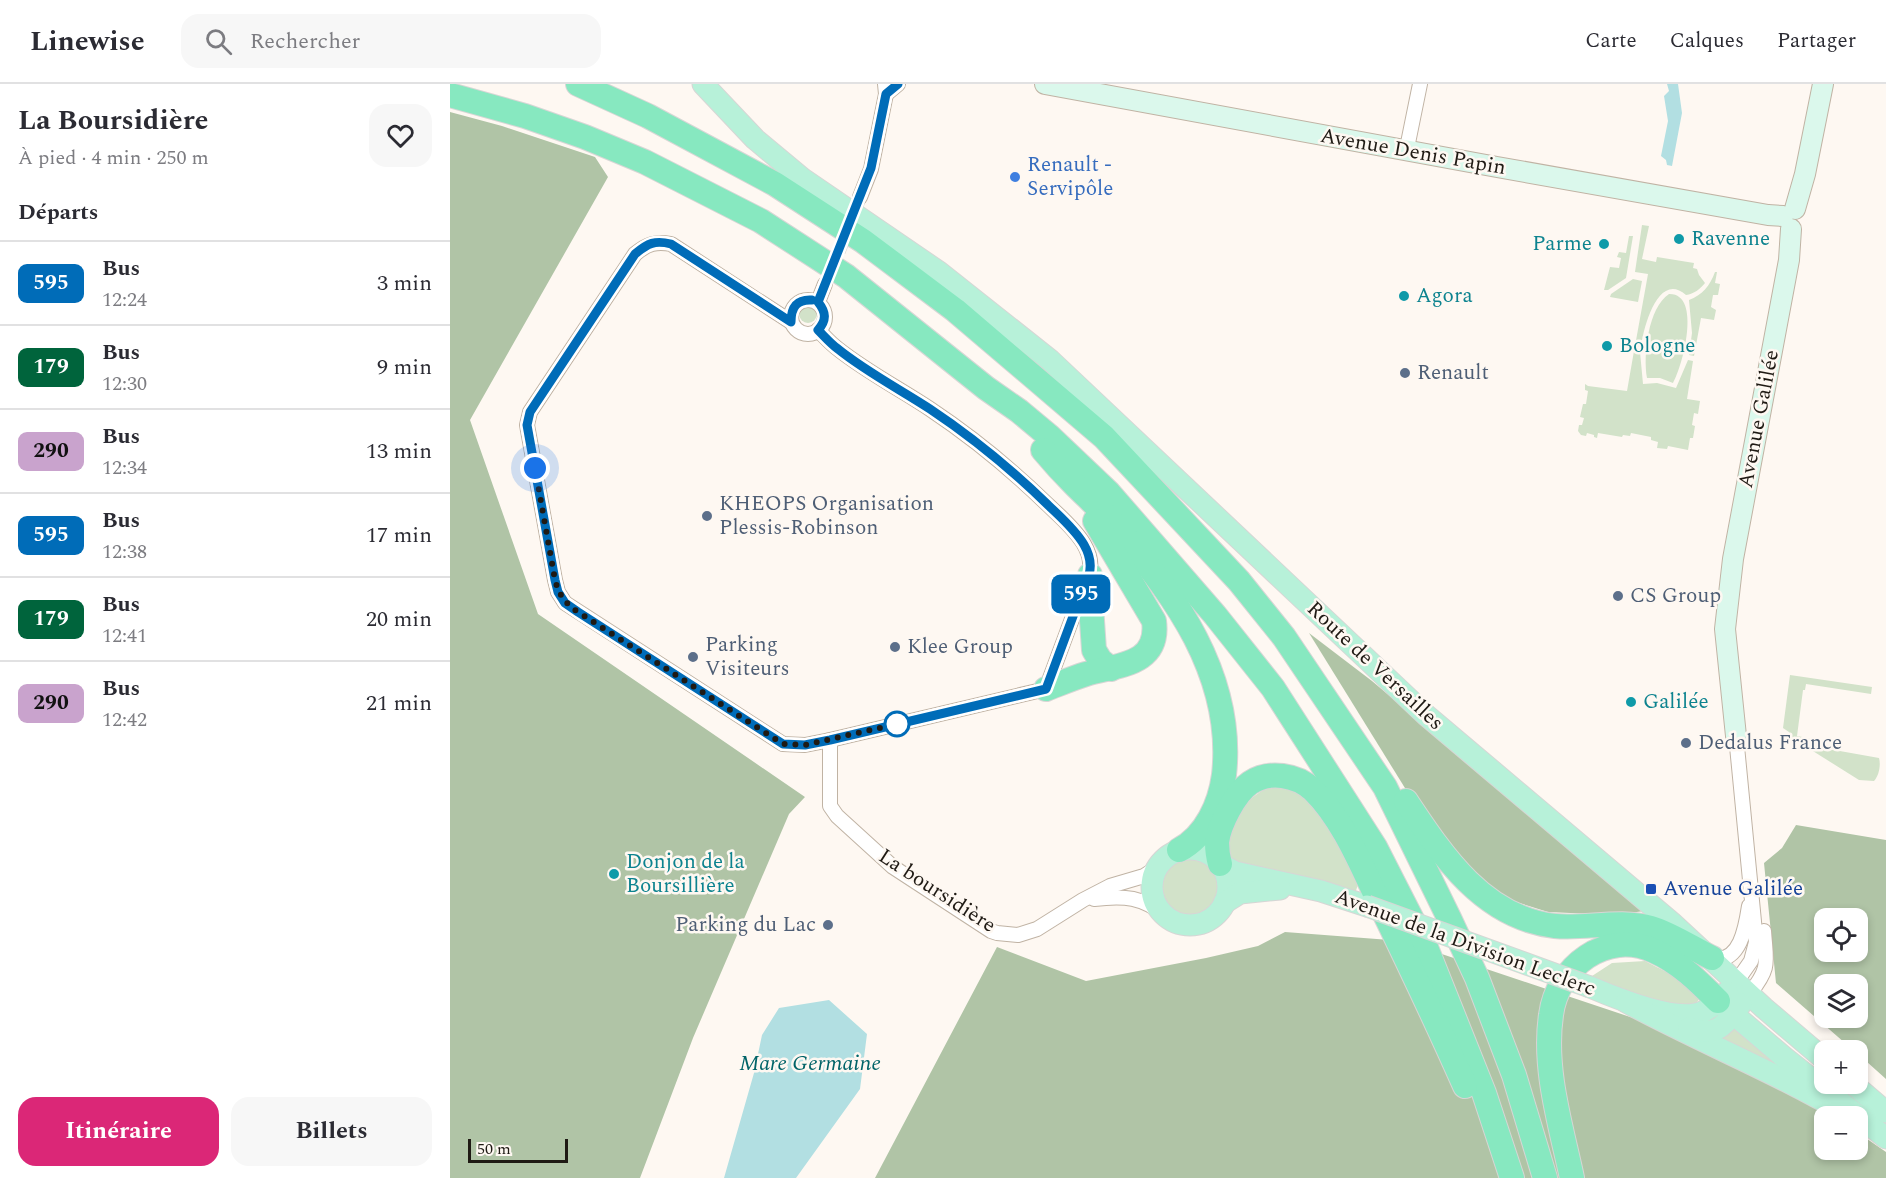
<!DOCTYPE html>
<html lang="fr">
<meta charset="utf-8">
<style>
:root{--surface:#fff;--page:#f7f7f7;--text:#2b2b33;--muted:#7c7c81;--line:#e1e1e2;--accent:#db2777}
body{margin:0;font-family:Spectral,serif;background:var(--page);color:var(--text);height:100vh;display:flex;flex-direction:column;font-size:22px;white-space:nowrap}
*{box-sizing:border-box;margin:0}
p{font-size:20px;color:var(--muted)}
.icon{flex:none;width:33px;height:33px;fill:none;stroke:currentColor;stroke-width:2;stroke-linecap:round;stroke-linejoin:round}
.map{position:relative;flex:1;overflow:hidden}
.drawer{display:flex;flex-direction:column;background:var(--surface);width:450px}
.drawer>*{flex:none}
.badge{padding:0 12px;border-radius:9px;font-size:21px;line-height:39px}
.tools{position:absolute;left:1364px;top:824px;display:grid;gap:12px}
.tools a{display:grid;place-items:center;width:54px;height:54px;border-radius:12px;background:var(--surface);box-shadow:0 3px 9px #0003;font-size:30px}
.scale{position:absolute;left:18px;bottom:15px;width:100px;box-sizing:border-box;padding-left:6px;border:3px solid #1f1a14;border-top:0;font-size:16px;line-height:21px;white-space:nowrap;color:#1f1a14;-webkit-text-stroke:4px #fef8f2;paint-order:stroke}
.you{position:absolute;width:30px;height:30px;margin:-15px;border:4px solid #fff;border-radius:50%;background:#1a73e8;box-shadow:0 0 0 9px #1a73e833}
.map>.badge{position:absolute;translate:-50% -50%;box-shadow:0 0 0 3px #fff}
h2{padding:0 18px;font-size:22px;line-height:54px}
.round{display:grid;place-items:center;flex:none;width:63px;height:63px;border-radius:18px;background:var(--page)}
.head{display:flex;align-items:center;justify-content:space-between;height:102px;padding:0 18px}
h1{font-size:28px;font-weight:700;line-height:45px}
.cta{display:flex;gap:12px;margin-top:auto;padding:12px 18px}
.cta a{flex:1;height:69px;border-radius:18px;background:var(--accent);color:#fff;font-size:24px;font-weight:700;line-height:69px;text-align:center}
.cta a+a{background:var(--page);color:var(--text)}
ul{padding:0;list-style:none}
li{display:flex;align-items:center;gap:18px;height:84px;padding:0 18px;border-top:2px solid var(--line)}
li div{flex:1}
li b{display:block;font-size:22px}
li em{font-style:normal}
li .badge{min-width:66px;font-weight:700;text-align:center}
header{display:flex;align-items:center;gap:36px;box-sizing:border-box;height:84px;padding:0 30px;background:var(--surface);border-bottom:2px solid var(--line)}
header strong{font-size:28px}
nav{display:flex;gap:33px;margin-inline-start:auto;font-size:21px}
.search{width:420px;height:54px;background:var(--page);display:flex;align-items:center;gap:15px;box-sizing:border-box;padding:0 21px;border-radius:18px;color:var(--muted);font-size:22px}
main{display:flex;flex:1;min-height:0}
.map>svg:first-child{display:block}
</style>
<header>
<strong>Linewise</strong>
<div class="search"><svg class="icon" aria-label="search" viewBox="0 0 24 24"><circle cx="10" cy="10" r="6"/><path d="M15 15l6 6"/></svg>Rechercher</div>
<nav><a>Carte</a><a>Calques</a><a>Partager</a></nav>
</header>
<main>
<section class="drawer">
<div class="head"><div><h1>La Boursidière</h1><p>À pied · 4 min · 250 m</p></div><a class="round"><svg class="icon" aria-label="heart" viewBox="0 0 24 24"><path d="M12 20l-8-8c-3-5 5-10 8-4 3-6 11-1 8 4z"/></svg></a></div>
<h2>Départs</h2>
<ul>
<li><span class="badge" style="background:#006cb8;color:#fff">595</span><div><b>Bus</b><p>12:24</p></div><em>3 min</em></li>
<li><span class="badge" style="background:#00643c;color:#fff">179</span><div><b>Bus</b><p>12:30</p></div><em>9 min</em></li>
<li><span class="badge" style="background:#c9a3cd;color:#111">290</span><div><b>Bus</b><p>12:34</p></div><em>13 min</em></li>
<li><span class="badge" style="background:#006cb8;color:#fff">595</span><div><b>Bus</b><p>12:38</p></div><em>17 min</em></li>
<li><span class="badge" style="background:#00643c;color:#fff">179</span><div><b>Bus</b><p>12:41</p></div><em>20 min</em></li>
<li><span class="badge" style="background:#c9a3cd;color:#111">290</span><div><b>Bus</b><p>12:42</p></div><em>21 min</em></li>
</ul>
<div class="cta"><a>Itinéraire</a><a>Billets</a></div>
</section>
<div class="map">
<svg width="1436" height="1094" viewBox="0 0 1436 1094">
<rect width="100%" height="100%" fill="#fef8f2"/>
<g fill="#d2e2c9">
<path d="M1192 141 1199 142 1192 175 1206 178 1207 173 1244 179 1243 184 1247 185 1249 191 1255 199C1250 205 1244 210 1236 211 1208 186 1193 245 1191 263L1185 262 1198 190 1185 188Z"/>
<polygon points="1179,152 1183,152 1176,194 1158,206 1154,206 1160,183 1169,184 1171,174 1167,173 1169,168 1176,169"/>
<path d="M1265 188H1267L1265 199 1270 200 1268 211H1263L1261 223 1266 226 1264 236 1251 234 1244 272 1239 271 1242 249 1239 216C1252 211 1260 202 1265 188Z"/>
<polygon points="1183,195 1192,197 1188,218 1160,213 1161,210"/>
<path d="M1219 210C1252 209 1233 282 1223 299L1210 294H1197C1193 271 1198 224 1219 210Z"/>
<circle cx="358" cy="230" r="9"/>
<polygon points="1184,267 1190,268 1193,300 1207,299 1226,304 1238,276 1243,277 1237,315 1250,317 1248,330 1244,329 1242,341 1245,342 1243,354 1240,354 1238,366 1218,362 1217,365 1207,364 1208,358 1201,356 1201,353 1181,349 1180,352 1173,351 1172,353 1148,349 1147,354 1144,353 1144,351 1137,349 1136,352 1131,351 1128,347 1129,341 1132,341 1134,334 1130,333 1133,320 1136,320 1138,307 1135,306 1135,300 1138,302 1177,307"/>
<path d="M1340 591 1422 603 1421 610 1356 600 1355 606H1353L1347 652 1373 657V664L1429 674C1431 681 1429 692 1424 697L1409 696 1339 652V648L1333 644Z"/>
<path d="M827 703C835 704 842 705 849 709 872 721 896 773 909 797L905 810 780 777 777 754 793 723 803 713 813 706Z"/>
<circle cx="740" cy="803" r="28"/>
<path d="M1195 877C1216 888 1235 895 1249 915L1245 922 1223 923 1149 898 1142 892 1162 879Z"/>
<polygon points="1287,941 1380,1013 1269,959 1269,952"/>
</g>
<g fill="#b0c4a6" fill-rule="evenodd">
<polygon points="0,28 52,42 145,73 158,93 20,336 88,530 355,713 339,730 243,954 190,1094 0,1094"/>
<polygon points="859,549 922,597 1194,827 1165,831 1098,828 1057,815 1034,801 963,717"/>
<path d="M1346 741 1436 756V995L1407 969V966H1403L1326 899 1314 779 1332 764ZM1374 834H1407V867H1374ZM1374 900H1407V933H1374Z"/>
<polygon points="835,848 953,857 1237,952 1384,1032 1374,1032 1374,1065 1407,1065 1407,1048 1436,1068 1436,1094 425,1094 547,863 636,897 756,874 808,862"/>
</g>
<g fill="#b2dfe2">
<polygon points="1217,0 1228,0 1232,29 1222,82 1217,81 1216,76 1211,72 1218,37 1214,12 1219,7"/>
<polygon points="379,916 417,950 410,1005 346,1094 274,1094 304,989 312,951 329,924"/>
</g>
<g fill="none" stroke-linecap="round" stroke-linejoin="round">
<polyline stroke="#ddd7d1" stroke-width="14" stroke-dasharray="14 7" stroke-linecap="butt" points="381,187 410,113"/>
<defs>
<g id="street">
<polyline points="436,10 448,0"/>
<polyline points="958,59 970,0"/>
<polyline points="410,113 421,85 436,10 435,0"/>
<circle cx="358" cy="233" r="17"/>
<polyline points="368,218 375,200"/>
<path d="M341 238 221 160C206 157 197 160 185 170L80 328 77 341 105 496 108 508 115 519 333 660 355 661 380 656 596 605 635 500C654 468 618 440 597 420 561 385 522 353 480 325 450 305 417 288 388 265 381 260 375 253 368 246"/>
<polyline points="1286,652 1306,858 1301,877 1287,897"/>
<polyline points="380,656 380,722 387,732 443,783 541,847 547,849 568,851 587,845 633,816 660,802 694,792 708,783"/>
<path d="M644 815C675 811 692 813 717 832"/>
<path d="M1262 874C1290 881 1296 842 1299 822"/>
<path d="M1300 909C1321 883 1316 878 1314 847"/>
</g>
<g id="secondary">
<polyline points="595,0 1047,83 1318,131 1333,132"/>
<polyline points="1345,125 1355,90 1373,0"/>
<polyline points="1286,652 1275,545 1283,475 1339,176 1341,145"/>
</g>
<g id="primary">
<polyline points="253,0 305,55 353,95 489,188 600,276 976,631 1221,838 1314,924 1374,975"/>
<circle cx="740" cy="803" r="38"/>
<polyline points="770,780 785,788 871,807 917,822"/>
<polyline points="774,819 790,809 830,805"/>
<path d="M1140 903C1166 914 1226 939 1252 928 1262 924 1270 916 1277 908"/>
<polyline points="1268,917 1335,974 1436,1054"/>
<path d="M1176 918C1250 958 1328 989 1400 1032"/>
<path d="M1239 944C1269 953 1273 942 1291 920"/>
<polyline points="1402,999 1436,1028"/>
</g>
<g id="highway">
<polyline points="128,0 198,32 325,100 413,157 505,226 654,353 789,497 834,553 935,703 1000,836 1027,894 1064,991 1095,1094"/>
<polyline points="0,11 75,32 135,53 195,78 311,137 396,192 536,304 569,327 599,352 659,409 765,531 823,604 925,763 975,861 1034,1009 1062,1094"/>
<path d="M593 366C603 378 613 389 624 400 637 413 650 425 663 439 724 509 785 592 774 691 770 720 756 752 729 766"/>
<polyline points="640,491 643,506 641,522 644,566 650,576 661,585"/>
<path d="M596 605C609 600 623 594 636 590 666 581 710 582 704 537L645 437"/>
<path d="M956 717C992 771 1033 834 1105 842 1136 845 1170 835 1201 844 1219 849 1244 865 1262 874"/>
<path d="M770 780C768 773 767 766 767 758 769 741 785 709 800 699 819 686 847 691 863 706 893 735 912 783 930 820 959 880 988 941 1015 1002"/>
<path d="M1122 1094C1111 1042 1093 985 1101 931 1107 883 1156 845 1204 867 1229 878 1249 898 1268 917"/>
</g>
</defs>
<use href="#street" stroke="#c0b3a4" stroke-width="16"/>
<use href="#secondary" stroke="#c0b3a4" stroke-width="22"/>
<use href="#primary" stroke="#d7d6d5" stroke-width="23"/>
<use href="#highway" stroke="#d7d6d5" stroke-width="26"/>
<use href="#street" stroke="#fff" stroke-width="14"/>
<use href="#secondary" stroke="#dbf8ec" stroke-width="20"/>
<use href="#primary" stroke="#b7f1d9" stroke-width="21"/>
<use href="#highway" stroke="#87e8c0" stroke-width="24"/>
<defs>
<polyline id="primary-bridge" points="917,822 1140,903"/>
</defs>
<use href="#primary-bridge" stroke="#d7d6d5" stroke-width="23" stroke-linecap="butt"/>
<use href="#primary-bridge" stroke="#b7f1d9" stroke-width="21"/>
</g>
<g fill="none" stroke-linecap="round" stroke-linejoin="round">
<defs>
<path id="line" d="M362 216C347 215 341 223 341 238L221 160C205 156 198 159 185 170L80 328 77 341 105 496 108 508 115 519 128 528 333 660 355 661 380 656 596 605 635 500C654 468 617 440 597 420 561 385 522 353 480 325 451 306 415 287 388 265 381 260 375 253 368 246 377 236 376 228 368 218L421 84 436 10 448 0"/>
</defs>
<use href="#line" stroke="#fff" stroke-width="14"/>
<use href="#line" stroke="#006cb8" stroke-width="9"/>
<path stroke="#1f1a14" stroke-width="6" stroke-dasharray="0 10.8" d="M85 384 105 496C109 511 115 519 128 528L333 660 355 661 447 640"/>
</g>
<circle fill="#3f7fe0" stroke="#fef8f2" stroke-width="2" cx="565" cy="93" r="6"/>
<g fill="#0f9aa8" stroke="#fef8f2" stroke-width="2">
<circle cx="1229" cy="155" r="6"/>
<circle cx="1154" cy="160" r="6"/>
<circle cx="954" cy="212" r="6"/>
<circle cx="1157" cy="262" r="6"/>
<circle cx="1181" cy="618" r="6"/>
<circle cx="164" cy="790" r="6"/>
</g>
<g fill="#5c6f8a" stroke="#fef8f2" stroke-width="2">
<circle cx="955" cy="289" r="6"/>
<circle cx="257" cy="432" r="6"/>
<circle cx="1168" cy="512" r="6"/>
<circle cx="445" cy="563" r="6"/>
<circle cx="243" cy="573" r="6"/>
<circle cx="1236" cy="659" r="6"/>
<circle cx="378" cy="841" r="6"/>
</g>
<circle fill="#fff" stroke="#006cb8" stroke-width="3" cx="447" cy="640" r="12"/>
<rect fill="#1a4fb4" stroke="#fef8f2" stroke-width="2" x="1195" y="799" width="12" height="12" rx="3"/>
<g text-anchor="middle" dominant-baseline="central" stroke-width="5" stroke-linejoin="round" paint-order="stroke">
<g font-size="21" fill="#1f1a14" stroke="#fef8f2">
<text transform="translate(963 68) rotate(10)">Avenue Denis Papin</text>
<text transform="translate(1309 335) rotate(-79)">Avenue Galilée</text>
<text transform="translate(925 582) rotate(43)">Route de Versailles</text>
<text transform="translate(487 807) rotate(33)">La boursidière</text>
<text transform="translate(1015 859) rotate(20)">Avenue de la Division Leclerc</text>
</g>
<g font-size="21" fill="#366cbe" stroke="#fef8f2" text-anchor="start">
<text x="577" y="81">Renault -<tspan x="577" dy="24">Servipôle</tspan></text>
</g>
<g font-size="21" fill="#0d838f" stroke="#fef8f2" text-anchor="start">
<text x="1241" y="155">Ravenne</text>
<text x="1142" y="160" text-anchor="end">Parme</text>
<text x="966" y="212">Agora</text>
<text x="1169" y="262">Bologne</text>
<text x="1193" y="618">Galilée</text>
<text x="176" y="778">Donjon de la<tspan x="176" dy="24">Boursillière</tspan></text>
</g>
<g font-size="21" fill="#4e5e75" stroke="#fef8f2" text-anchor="start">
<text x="967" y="289">Renault</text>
<text x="269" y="420">KHEOPS Organisation<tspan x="269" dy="24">Plessis-Robinson</tspan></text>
<text x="1180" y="512">CS Group</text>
<text x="255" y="561">Parking<tspan x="255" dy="24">Visiteurs</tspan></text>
<text x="457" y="563">Klee Group</text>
<text x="1248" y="659">Dedalus France</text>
<text x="366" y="841" text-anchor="end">Parking du Lac</text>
</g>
<g font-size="21" fill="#164399" stroke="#fef8f2" text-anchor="start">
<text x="1213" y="805">Avenue Galilée</text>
</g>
<g font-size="22" font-style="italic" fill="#006368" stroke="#fef8f2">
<text x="360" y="979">Mare Germaine</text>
</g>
</g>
</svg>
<div class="tools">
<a><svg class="icon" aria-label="locate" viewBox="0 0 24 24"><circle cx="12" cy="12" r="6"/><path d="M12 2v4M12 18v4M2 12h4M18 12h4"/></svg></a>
<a><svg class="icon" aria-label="layers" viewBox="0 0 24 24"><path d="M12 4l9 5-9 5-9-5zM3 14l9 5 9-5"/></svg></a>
<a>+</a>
<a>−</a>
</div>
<div class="scale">50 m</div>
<div class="you" style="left:85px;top:384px"></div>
<b class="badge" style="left:631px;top:510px;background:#006cb8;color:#fff">595</b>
</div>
</main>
